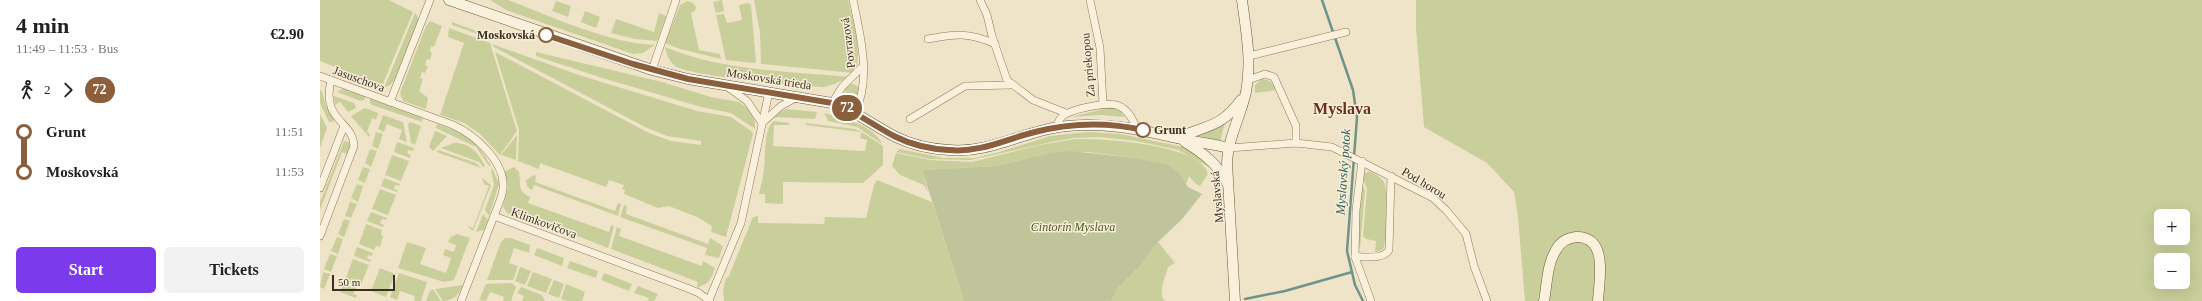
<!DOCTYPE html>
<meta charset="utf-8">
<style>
:root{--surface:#fff;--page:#f2f2f2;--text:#202124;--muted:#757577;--accent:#7c3aed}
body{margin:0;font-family:"Times New Roman",serif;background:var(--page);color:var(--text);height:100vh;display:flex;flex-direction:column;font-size:15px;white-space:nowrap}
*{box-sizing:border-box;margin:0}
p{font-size:13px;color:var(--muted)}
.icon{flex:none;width:22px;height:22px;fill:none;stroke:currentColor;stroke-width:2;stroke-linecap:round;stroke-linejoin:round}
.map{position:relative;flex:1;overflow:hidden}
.side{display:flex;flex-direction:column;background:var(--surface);width:320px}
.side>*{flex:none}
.badge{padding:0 8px;border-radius:13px;font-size:14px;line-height:26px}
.controls{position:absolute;left:1834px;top:209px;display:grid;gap:8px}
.controls a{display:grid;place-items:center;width:36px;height:36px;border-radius:6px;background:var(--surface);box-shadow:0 4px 16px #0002;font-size:20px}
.scale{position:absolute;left:12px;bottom:10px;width:63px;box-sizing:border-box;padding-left:4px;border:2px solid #3d2e20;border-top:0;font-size:11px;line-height:14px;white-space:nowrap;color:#3d2e20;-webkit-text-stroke:3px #f7eed8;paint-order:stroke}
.map>.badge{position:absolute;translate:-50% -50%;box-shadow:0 0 0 2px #fff}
.legs{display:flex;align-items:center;gap:6px;height:44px;padding:0 16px;font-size:13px}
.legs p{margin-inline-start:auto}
.head{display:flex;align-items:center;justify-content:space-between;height:68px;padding:0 16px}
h1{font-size:22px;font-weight:700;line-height:30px}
.action{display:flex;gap:8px;margin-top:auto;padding:8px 16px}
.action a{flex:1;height:46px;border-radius:6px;background:var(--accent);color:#fff;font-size:16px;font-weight:700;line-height:46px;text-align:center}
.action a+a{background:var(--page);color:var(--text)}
ul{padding:0 16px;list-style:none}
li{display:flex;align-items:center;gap:14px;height:40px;font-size:15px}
li i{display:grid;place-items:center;width:6px;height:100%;margin:0 5px;background:currentColor}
li i::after{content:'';width:10px;height:10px;margin:-5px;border:3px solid;border-radius:50%;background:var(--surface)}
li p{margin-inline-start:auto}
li:first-child i{background:linear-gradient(#0000 50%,currentColor 0)}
li:last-child i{background:linear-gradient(currentColor 50%,#0000 0)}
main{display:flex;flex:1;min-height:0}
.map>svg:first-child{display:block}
</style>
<main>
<section class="side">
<div class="head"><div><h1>4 min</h1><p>11:49 – 11:53 · Bus</p></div><b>€2.90</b></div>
<div class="legs"><svg class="icon" aria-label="walk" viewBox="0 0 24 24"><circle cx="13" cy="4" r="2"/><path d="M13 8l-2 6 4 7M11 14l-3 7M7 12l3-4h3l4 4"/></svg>2<svg class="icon" aria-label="forward" viewBox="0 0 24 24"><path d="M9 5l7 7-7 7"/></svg><b class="badge" style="background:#8b5e3c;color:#fff">72</b></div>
<ul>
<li><i style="color:#8b5e3c"></i><b>Grunt</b><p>11:51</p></li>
<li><i style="color:#8b5e3c"></i><b>Moskovská</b><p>11:53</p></li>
</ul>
<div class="action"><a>Start</a><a>Tickets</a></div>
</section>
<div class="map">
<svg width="1882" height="301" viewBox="0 0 1882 301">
<rect width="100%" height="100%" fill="#f0e4c8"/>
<g fill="#c9cf9b" fill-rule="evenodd">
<polygon points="0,0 69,0 93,12 62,86 50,85 49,88 45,86 45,79 0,61"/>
<path d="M170 0H188C233 17 287 43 335 45L323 53 313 54 186 10Z"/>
<polygon points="402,0 404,11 396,13 393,2"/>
<path d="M434 0H528C532 18 545 58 533 73L441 64 440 33Z"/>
<path d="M1096 0H1882V301H1205L1198 217 1194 192 1167 163 1104 127 1096 28ZM1841 216H1863V238H1841ZM1841 260H1863V282H1841Z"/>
<polygon points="236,1 251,6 248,17 232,11"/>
<polygon points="367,1 373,3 376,7 375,11 371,13 379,50 400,54 401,59 360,49 345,43 360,5"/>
<polygon points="428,3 431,5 436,62 434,63 406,60 396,15 404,14 407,23 422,20 419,5"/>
<polygon points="265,11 280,17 276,28 261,22"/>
<polygon points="95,13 98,17 98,21 76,78 70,85 64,88"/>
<polygon points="339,13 346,16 337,41 315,39 291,33 296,19 334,32"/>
<polygon points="110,21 122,26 114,47 111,46 110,52 112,53 110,60 107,59 105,65 108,66 105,73 102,72 100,78 103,79 99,91 108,98 106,109 83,101 80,93 106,26"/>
<polygon points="132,22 173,37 169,38 132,25"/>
<polygon points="129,28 170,43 197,131 180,155 159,133 144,123 120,115 144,43 128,37"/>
<polygon points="172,44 262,76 377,111 411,117 431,131 433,134 406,237 391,232 392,226 377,217 349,206 338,208 304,194 305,190 302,189 304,185 289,180 286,187 220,163 219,169 198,161 199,130 175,52 329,133 351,141 381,145 381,141 347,136 327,128 174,47"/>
<path d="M345 47C402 71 468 71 529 77L514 84 504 87C481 87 370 76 355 66 349 61 346 54 345 47Z"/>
<polygon points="216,52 342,82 391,97 419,102 430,110 435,122 435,129 411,113 381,107 279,77 216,56"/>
<polygon points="942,79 950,81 957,90 935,93 935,85"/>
<circle cx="532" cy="91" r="7"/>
<polygon points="24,88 46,96 45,99 41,101 17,92"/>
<polygon points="0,90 2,91 6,106 15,119 12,122 9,122 0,103"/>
<polygon points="14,96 34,103 36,108 28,112 20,102 15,105"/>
<polygon points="50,98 103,118 102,122 52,105 50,103"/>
<polygon points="791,107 800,111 805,117 780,115 751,117"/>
<polygon points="45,108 58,113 56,120 52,118 47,132 50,134 49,137 31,116"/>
<polygon points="466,109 497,112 495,119 452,117"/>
<path d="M504 113C520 116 555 126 562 144L537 127 508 121Z"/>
<polygon points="0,114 7,128 0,148"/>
<polygon points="63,115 83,122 87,142 79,139 82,130 67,124 64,132 58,129"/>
<path d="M454 121 469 123V125H454L453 146 545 151 547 140 540 138 541 132 486 125V123L535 129C546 134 554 140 563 146V165L543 183 463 182V204L445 203V194H439C441 186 443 177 444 169 446 156 443 129 454 121Z"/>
<polygon points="90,122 101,126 95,145 91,143 88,125"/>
<polygon points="905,123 900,142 874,134 893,130"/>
<path d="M117 124C144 133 157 140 171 166H169L156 147 116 128Z"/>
<polygon points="115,131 127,136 113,151 109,147"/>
<polygon points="56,132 63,134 58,149 52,146"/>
<polygon points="768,132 800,134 864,147 871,150 894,170 858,150 816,141 779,137 754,138 731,142 651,160 610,159 576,152 580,149 623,158 654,158 676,153 730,136"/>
<polygon points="197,135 196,160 181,155"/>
<path d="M755 139C780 138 882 144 888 174L880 186 876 184 869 176 866 184 860 174 814 158 767 152 730 153 677 166 602 170 608 192 604 185 580 175 572 166 576 153 610 160 652 162 720 145Z"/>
<polygon points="24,141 29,142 30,148 27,154 22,152 0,210 0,202"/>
<polygon points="77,142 94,148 93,151 88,150 87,153 91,155 90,158 74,152"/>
<path d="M134 143C150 143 158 152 165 166L163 167 159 162 121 148Z"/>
<polygon points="50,149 57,151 51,167 45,163"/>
<polygon points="118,150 156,163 161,168 117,152"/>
<polygon points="72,155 89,161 81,181 65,175"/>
<polygon points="43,167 50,169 45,183 38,180"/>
<path d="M194 167 199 172C201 184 197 191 210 197L208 203 289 232 291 225 294 226 288 248 201 214 197 220 189 215 183 207 188 187 184 172Z"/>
<polygon points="172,168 179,184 169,216 165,210 174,185 171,170"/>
<path d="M1049 171C1054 173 1061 177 1064 182 1068 190 1068 242 1063 249 1061 251 1058 251 1055 252L1056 241 1046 239 1043 236 1047 189 1043 178 1044 174Z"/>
<path d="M214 175 216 176 215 182 295 211 298 203 301 204 298 216 214 185 212 190C208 188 206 185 206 180Z"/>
<polygon points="64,178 80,184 79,186 75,185 74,189 78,190 77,192 61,186"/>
<polygon points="162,178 171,185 153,231 147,226 153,228 169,186 164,184"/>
<polygon points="557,180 612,202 644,301 404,301 403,291 406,277 408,278 433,217 438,216 438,223 504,224 505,217 546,218 554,185"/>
<polygon points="1042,183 1045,191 1040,248 1037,243"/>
<polygon points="37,184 43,186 38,202 31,198"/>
<polygon points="60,189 76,195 68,215 52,209"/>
<polygon points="30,202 37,204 31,218 25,216"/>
<polygon points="304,205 307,206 306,214 388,244 390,238 403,246 399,258 385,255 387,248 300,217"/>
<polygon points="51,212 67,218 66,220 62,219 60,223 64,225 63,227 47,221"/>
<polygon points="163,214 168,220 164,230 156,232"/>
<polygon points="24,219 30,221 24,237 18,234"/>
<polygon points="46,224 62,230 61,235 63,236 60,247 56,246 54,250 39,244"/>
<path d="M297 227 301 229 299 236 382 266 383 261 395 268C392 276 390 284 380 286L379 288 377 287 378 282 291 249Z"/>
<polygon points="137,234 150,238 134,280 124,282 78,268 87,242 106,248 100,264 126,273 131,258 123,255 125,249 134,252 136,245 128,242 131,237"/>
<polygon points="17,237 23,239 18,254 11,251"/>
<polygon points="185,238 191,238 210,245 209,253 194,248 189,263 198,266 193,280 167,280 181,242"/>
<path d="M838 242 855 263 848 267C846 276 837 293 845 301H791L798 288 821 265Z"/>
<polygon points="37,247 53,253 52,256 48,255 47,258 51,260 50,262 34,256"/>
<polygon points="217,248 244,258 242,266 214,255"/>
<polygon points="10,254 17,256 11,272 4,269"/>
<polygon points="33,259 49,265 40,287 25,280"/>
<polygon points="250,261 278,271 276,278 247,268"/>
<polygon points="200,267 211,271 205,285 195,281"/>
<polygon points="60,268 75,274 66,297 51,291"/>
<polygon points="3,272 10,274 4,289 0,287"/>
<polygon points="213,272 232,279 226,293 207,286"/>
<polygon points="79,273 107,282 101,301 94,301 95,296 80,291 77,300 70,297"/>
<polygon points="284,273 312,284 309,291 281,280"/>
<polygon points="234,280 244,284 239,298 228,294"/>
<polygon points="24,283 39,290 35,290 33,294 37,295 36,298 20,292"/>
<polygon points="192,283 196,287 191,301 183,301 184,297 170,292 166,301 159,300 166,284"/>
<polygon points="246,284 265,292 262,301 247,301 241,299"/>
<path d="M143 285C140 294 133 301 123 301L115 289Z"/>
<polygon points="318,286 338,294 334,301 328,301 329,298 314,293"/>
<polygon points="201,287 222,295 225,301 202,301 204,296 197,293"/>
<polygon points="113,289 121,301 106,301 110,291"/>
</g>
<polygon fill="#bfc49a" points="751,151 814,158 848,165 860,174 868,187 882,194 862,219 838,242 821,265 798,288 791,301 644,301 602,170 677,166 730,153"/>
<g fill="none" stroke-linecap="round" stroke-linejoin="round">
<g stroke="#6f938a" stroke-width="2.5">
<polyline points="1002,0 1033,90 1037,117 1027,251 1035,285 1043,301"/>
<polyline points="925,299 965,291 1032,272"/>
</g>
<defs>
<g id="street">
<path d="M533 0C540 33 552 80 535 112"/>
<polyline points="660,0 667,15 672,36 687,80 713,100 746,113"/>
<polyline points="770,0 780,48 783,104"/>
<path d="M608 39C635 34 649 32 675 44"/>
<polyline points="929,56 1026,32"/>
<polyline points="332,70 356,0"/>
<path d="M0 76 133 125C155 135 186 162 183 189 182 198 177 208 174 216L367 288 379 293 390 301"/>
<polyline points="928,80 945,74 954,77 976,126 976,143"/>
<polyline points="409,88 427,101 442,123"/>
<polyline points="70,102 110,0"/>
<polyline points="512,103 522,87 542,67"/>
<polyline points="590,119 645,86 692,85"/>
<polyline points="442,123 461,106 477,97"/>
<path d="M737 128C738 125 738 121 740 119 747 109 789 101 799 106 808 110 813 119 816 128"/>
<polyline points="909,148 976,143 1012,147 1113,198 1126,210 1146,234 1154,266 1167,301"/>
<path d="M1042 161 1036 210 1035 257C1045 256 1063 260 1069 250L1071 176"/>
<polyline points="0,188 24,126"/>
<path d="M0 236 34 146C33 120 1 122 11 80"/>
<polyline points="1035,257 1051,301"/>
<polyline points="389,300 421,223 449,92"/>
<polyline points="141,301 174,216"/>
</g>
<g id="secondary">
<path d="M129 0 332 70 368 79 512 103C536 111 554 126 576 137 592 145 611 149 629 150 667 154 701 133 738 127 781 121 819 129 861 139 877 142 893 144 909 148"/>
<path d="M858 138C886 125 901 128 921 100"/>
<path d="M865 142C883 153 898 164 907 183"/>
<path d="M915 301 907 163C908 138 921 115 926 92 932 61 926 31 922 0"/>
<path d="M1224 301C1227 285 1227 264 1236 250 1240 242 1248 238 1256 237 1289 236 1279 281 1278 301"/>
</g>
</defs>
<use href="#street" stroke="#8d765c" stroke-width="8"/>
<use href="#secondary" stroke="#6f573f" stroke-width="11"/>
<use href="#street" stroke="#faf1dc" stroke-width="7"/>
<use href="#secondary" stroke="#faf1dc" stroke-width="10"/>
</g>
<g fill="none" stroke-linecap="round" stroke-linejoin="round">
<defs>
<path id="line-1" d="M226 35 313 64 368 79 512 103C536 111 554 126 576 137 592 145 611 149 629 150 660 153 686 139 715 132 750 123 787 122 823 130"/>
</defs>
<use href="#line-1" stroke="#fff" stroke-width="9"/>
<use href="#line-1" stroke="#8b5e3c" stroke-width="6"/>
</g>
<g fill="#fff" stroke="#8b5e3c" stroke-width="2">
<circle cx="226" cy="35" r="7"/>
<circle cx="823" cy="130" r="7"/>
</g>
<g text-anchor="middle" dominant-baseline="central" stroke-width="3" stroke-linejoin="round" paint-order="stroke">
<g font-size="12" font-weight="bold" fill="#3d2e20" stroke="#f7eed8" text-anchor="end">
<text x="215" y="35">Moskovská</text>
<text x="834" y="130" text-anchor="start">Grunt</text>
</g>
<g font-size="12" fill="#3d2e20" stroke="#f7eed8">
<text transform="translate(528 43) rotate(-97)">Povrazová</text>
<text transform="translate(768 65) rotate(-95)">Za priekopou</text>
<text transform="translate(39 79) rotate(20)">Jasuschova</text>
<text transform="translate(449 79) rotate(9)">Moskovská trieda</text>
<text transform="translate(1104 183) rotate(31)">Pod horou</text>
<text transform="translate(897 197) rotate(-95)">Myslavská</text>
<text transform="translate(224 223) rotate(20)">Klimkovičova</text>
</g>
<g font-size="12" font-style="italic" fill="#4d5a26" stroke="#f7eed8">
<text x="753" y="227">Cintorín Myslava</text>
</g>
<g font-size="13" font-style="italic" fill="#2f5d5a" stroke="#f7eed8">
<text transform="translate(1023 172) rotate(-86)">Myslavský potok</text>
</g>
<g font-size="16" font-weight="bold" fill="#6b2e1e" stroke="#f7eed8">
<text x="1022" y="108">Myslava</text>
</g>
</g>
</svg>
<div class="controls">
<a>+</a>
<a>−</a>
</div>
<div class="scale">50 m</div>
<b class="badge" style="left:527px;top:108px;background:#8b5e3c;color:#fff">72</b>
</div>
</main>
